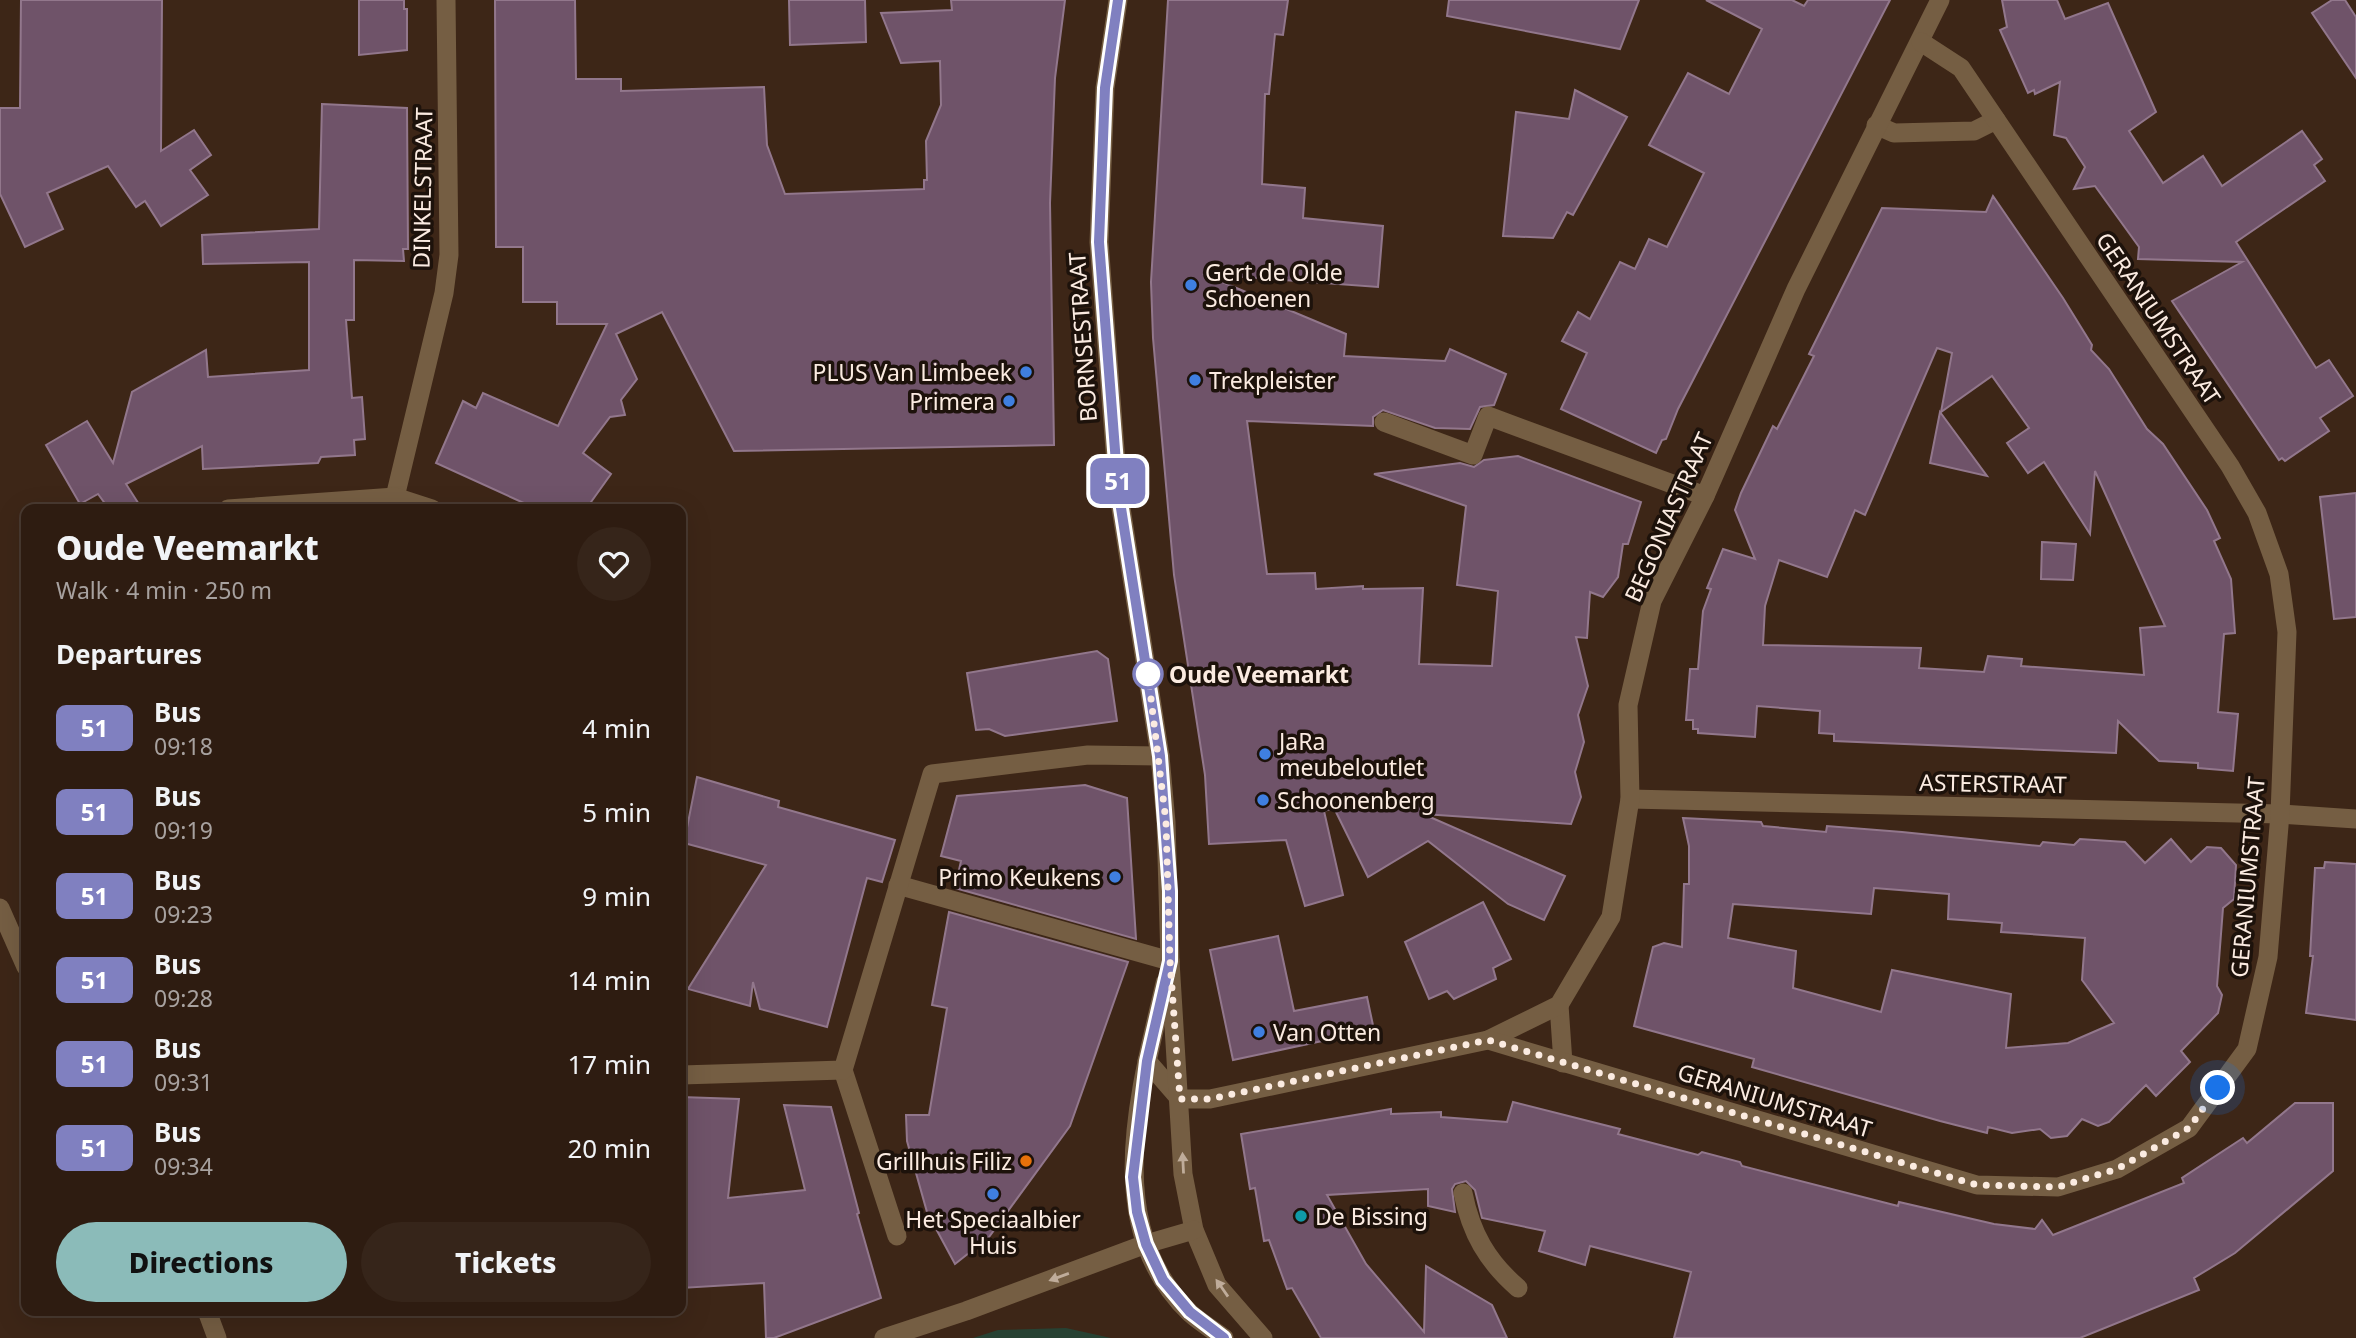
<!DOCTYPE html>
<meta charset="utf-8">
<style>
:root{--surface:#2e1c11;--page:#36251a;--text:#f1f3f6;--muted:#a7a19f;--line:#493a31;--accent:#8bbbb9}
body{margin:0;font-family:"Noto Sans",sans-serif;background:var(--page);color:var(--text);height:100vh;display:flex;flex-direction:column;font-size:26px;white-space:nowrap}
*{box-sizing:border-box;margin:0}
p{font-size:23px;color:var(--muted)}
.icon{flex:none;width:38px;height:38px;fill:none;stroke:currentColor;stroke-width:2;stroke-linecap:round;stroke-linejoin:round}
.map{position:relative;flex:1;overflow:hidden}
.panel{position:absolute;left:21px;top:504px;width:665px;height:812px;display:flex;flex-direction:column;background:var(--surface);border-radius:14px;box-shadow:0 7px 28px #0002,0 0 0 2px var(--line)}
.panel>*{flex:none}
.badge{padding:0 14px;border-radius:10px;font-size:24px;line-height:46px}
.you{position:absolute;width:35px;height:35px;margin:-18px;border:5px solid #fff;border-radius:50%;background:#1a73e8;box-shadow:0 0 0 10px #1a73e833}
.map>.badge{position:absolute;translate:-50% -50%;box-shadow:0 0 0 4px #fff}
h2{padding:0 35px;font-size:26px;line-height:63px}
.round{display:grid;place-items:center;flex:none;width:74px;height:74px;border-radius:37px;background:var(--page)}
.overview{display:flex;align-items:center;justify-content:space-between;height:119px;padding:0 35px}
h1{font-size:33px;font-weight:800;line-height:52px}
.cta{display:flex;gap:14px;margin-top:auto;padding:14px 35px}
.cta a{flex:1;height:80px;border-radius:42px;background:var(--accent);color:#111;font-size:28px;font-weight:800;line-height:80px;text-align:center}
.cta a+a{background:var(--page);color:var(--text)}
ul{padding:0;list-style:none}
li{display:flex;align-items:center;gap:21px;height:84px;padding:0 35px}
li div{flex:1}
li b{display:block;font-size:26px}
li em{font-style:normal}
li .badge{min-width:77px;font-weight:700;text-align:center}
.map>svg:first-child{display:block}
</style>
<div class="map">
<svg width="2356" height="1338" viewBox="0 0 2356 1338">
<rect width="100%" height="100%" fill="#3d2617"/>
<polygon fill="#274233" points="1066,1328 1111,1338 973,1338 998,1330"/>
<g fill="#6f5369" stroke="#92778c" stroke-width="2" fill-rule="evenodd">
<polygon points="21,0 162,0 161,151 194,130 211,155 190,170 208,195 161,226 145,201 136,207 108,166 47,193 63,229 25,247 0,194 0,108 20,108"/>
<polygon points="359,0 404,0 404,9 407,9 407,50 359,55"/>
<polygon points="495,0 575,0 576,79 621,79 621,91 764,87 767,145 785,194 924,189 924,180 927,180 926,141 941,105 940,61 901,63 881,13 952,10 951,0 1065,0 1055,78 1050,203 1054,445 734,451 662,312 616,334 637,379 621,400 625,415 610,417 583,453 611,474 586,509 537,509 436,463 463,401 476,408 483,393 558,426 607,324 557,324 557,302 523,302 523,247 496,247"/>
<polygon points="789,0 865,0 866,42 790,45"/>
<polygon points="1168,0 1288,0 1283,35 1275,34 1269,94 1265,94 1262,184 1305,188 1303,218 1383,226 1378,287 1203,274 1346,334 1344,356 1445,361 1450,349 1506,374 1494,405 1480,407 1470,429 1435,428 1383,410 1373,417 1373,426 1247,421 1267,574 1315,573 1316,589 1363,586 1363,589 1423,588 1419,664 1492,666 1498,591 1457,585 1466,506 1374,474 1460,463 1474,467 1484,460 1518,456 1641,502 1628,544 1623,544 1618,577 1603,597 1590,592 1587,638 1576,637 1588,686 1578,715 1584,742 1575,772 1581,797 1571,824 1423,814 1565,876 1544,920 1508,904 1428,841 1368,877 1334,808 1324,811 1343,895 1305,906 1286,840 1209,844 1205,775 1174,575 1153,338 1151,282"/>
<polygon points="1449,0 1639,0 1620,49 1447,16"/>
<polygon points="1706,0 1792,0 1804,6 1808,0 1890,0 1678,409 1666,439 1662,440 1656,453 1561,409 1587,353 1562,341 1578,312 1590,319 1620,262 1635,269 1649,239 1667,247 1704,173 1649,145 1688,73 1729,94 1762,29"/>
<polygon points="2002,0 2057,0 2065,19 2108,3 2156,112 2129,131 2163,183 2203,156 2222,186 2302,131 2322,159 2314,165 2325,181 2236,242 2316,368 2329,360 2353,396 2320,418 2329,431 2285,461 2282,458 2279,460 2172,301 2242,262 2138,259 2139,247 2095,186 2074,189 2085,167 2066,138 2054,135 2060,82 2035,94 2034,90 2028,93 2000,30 2007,27"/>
<polygon points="2332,0 2345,0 2356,17 2356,78 2312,13"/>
<polygon points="1575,90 1627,117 1573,215 1567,212 1553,238 1503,236 1516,112 1569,119"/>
<polygon points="322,104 407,108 408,249 403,249 404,261 354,260 354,320 346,320 352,398 362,397 365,439 354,440 355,455 321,457 318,463 203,469 202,446 126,484 142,509 109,509 98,494 80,504 46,445 87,421 113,463 132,392 206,350 208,377 309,370 309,262 203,264 202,235 319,229"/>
<path d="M1993 196 2063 298 2092 345 2091 350 2109 369 2147 429 2163 444 2207 510 2220 538 2214 541 2231 579 2235 633 2224 634 2218 712 2238 714 2233 771 2198 768V763L2159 761 2118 721 2116 753 1834 741V734L1819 733 1820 711 1757 706 1755 737 1698 733V729H1693V720H1686L1690 669H1698L1703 611 1711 589 1707 588 1723 549 1755 559 1735 510 1741 493 1773 426 1777 429 1814 356 1809 354 1882 208 1986 212ZM1937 348 1952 353 1941 412 1992 376 2029 428 2007 443 2028 473 2044 462 2090 534 2095 471 2165 626 2140 628 2144 675 2021 666 2022 659 1988 656 1984 672 1919 668 1921 648 1763 645 1765 606 1779 560 1827 577 1855 510 1865 515Z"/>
<polygon points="1940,412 1987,476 1930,463"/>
<polygon points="2356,493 2356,617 2334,619 2320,497"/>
<polygon points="2042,542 2076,544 2073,580 2041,579"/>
<polygon points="1097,651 1108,659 1117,721 1005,736 989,729 976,730 967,673"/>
<polygon points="697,777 779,801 778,807 895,840 882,882 867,878 827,1027 760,1009 753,982 750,1006 688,989 766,865 684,843"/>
<polygon points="1085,785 1127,798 1136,939 955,888 961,861 941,856 957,796"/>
<path d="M1683 818 1761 822 1763 826 1826 832 1827 826 1902 832 2040 846 2043 842 2074 845 2080 839 2125 842 2145 863 2171 839 2191 862 2207 847 2221 848 2236 865 2234 899 2223 908 2217 986 2222 995 2218 1013 2181 1051 2190 1062 2156 1096 2146 1085 2109 1122 2098 1126 2082 1119 2067 1136 2051 1138 2040 1129 2012 1133 1988 1127 1987 1133 1940 1121 1752 1067 1754 1059 1634 1026 1653 947 1664 943 1682 947 1684 884H1689V846ZM1874 888 1949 894 1948 919 2002 923 2001 932 2085 938 2082 980 2114 1023 2068 1043 2006 1048 2011 994 1892 970 1881 1012 1793 988 1796 951 1728 938 1733 904 1871 914Z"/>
<polygon points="2325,862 2356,864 2356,1020 2306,1013 2313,956 2310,956 2315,868 2324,868"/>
<polygon points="1483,902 1511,959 1493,968 1496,979 1454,999 1447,991 1429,999 1405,942"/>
<polygon points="949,912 1128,962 1070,1126 989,1237 955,1264 927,1212 907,1141 906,1115 929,1115 947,1008 932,1005"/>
<polygon points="1278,936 1294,1011 1367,997 1374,1030 1233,1060 1210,950"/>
<polygon points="681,1097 739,1099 728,1198 805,1190 784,1105 831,1107 859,1213 857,1214 881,1298 774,1338 766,1338 764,1283 681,1288"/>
<polygon points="1513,1102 1620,1129 1618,1134 1698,1155 1702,1152 1740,1162 1742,1166 1898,1206 1899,1202 1994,1224 2035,1229 2042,1220 2053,1235 2184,1183 2182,1178 2243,1138 2247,1143 2295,1103 2333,1103 2333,1171 2235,1253 2194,1278 2199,1290 2080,1338 1674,1338 1691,1272 1590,1246 1585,1265 1539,1251 1545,1231 1482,1218 1475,1190 1466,1181 1455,1184 1452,1189 1455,1212 1428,1206 1428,1189 1327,1195 1366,1264 1424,1332 1426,1266 1492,1305 1507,1338 1321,1338 1292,1288 1287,1289 1269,1240 1264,1241 1255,1188 1250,1189 1241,1134 1391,1109 1391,1114 1441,1112 1441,1117 1507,1122"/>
</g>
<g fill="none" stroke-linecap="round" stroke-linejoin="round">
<g stroke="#755e43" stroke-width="19">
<polyline points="1384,422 1473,455 1488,416 1705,496"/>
<polyline points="898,885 1170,961"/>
<polyline points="843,1070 897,1236"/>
<polyline points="681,1075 843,1070 932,774 1088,755 1160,756"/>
<path d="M1463 1193C1471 1233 1487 1261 1518 1288"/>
</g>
<g stroke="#755e43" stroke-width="19">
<polyline points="1876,125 1894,133 1974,131 1996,120"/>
<polyline points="395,497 444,293 449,255 446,0"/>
<polyline points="228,509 395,497 432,509"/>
<polyline points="1630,799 2280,814 2356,819"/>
<polyline points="0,908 26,967"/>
<polyline points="1559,1005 1563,1063"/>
<polyline points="1488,1040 1559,1005 1611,917 1630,799 1628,705 1652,601 1705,496 1796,289 1940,0"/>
<polyline points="1147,1061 1180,1099 1210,1099 1488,1040 1977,1185 2058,1187 2117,1169 2189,1128 2247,1049 2268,957 2280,814 2287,632 2279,574 2257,513 2230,466 1961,68 1921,42"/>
<polyline points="207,1311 217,1338"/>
<polyline points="884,1338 966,1311 1146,1244"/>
</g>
<g stroke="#755e43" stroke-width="19">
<polyline points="1118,0 1105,88 1099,242 1118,489 1160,756 1166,822 1170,961 1183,1174 1194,1230 1217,1285 1263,1338"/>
<path d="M1165 983C1141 1088 1099 1226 1190 1313 1200 1322 1213 1330 1224 1338"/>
<polyline points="1146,1244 1194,1230"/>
</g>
</g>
<defs><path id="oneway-solid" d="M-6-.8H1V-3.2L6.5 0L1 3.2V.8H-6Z" transform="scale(1.75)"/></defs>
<g fill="#bfac9a">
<use href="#oneway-solid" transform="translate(1183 1163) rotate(-93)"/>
<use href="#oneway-solid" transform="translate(1059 1277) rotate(160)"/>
<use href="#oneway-solid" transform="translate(1222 1288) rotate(-125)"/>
</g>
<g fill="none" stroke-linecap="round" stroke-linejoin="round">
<defs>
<polyline id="line" points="1118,0 1105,88 1099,242 1118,489 1160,756 1170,891 1170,961 1147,1061 1133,1177 1137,1212 1146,1244 1163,1280 1190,1312 1224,1338"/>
</defs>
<use href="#line" stroke="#fff" stroke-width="16"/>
<use href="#line" stroke="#8080c0" stroke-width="10"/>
<polyline stroke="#fbebe1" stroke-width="7" stroke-dasharray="0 12.6" points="1148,674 1166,822 1170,961 1180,1099 1210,1099 1488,1040 1977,1185 2058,1187 2117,1169 2189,1128 2218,1088"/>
</g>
<g fill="#3f7fe0" stroke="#1d120b" stroke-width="2.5">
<circle cx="1191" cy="285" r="7"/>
<circle cx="1026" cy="372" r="7"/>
<circle cx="1195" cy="380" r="7"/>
<circle cx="1009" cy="401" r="7"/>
<circle cx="1265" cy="754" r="7"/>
<circle cx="1263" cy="800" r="7"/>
<circle cx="1115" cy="877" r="7"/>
<circle cx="1259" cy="1032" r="7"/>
<circle cx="993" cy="1194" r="7"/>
</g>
<circle fill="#fff" stroke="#8080c0" stroke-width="3.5" cx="1148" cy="674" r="14"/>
<circle fill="#e8710a" stroke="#1d120b" stroke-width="2.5" cx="1026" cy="1161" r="7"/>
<circle fill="#0f9aa8" stroke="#1d120b" stroke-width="2.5" cx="1301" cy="1216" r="7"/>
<g text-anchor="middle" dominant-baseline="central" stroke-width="7" stroke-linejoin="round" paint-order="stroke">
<g font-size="23" fill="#fbebe1" stroke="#1d120b">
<text transform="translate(422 188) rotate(-89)">DINKELSTRAAT</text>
<text transform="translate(2159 318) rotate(56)">GERANIUMSTRAAT</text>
<text transform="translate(1082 337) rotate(-94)">BORNSESTRAAT</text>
<text transform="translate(1668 517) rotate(-66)">BEGONIASTRAAT</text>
<text transform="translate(1993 783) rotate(1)">ASTERSTRAAT</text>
<text transform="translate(2247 877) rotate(-85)">GERANIUMSTRAAT</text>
<text transform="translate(1775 1100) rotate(17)">GERANIUMSTRAAT</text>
</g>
<g font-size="23" fill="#fbebe1" stroke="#1d120b" text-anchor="start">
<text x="1205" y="272">Gert de Olde<tspan x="1205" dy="26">Schoenen</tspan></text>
<text x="1012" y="372" text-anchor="end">PLUS Van Limbeek</text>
<text x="1209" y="380">Trekpleister</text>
<text x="995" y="401" text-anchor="end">Primera</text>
<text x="1279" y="741">JaRa<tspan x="1279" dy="26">meubeloutlet</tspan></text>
<text x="1277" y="800">Schoonenberg</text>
<text x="1101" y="877" text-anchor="end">Primo Keukens</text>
<text x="1273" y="1032">Van Otten</text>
<text x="1012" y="1161" text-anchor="end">Grillhuis Filiz</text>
<text x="1315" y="1216">De Bissing</text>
<text x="993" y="1219" text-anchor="middle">Het Speciaalbier<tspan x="993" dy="26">Huis</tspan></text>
</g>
<g font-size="23" font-weight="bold" fill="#fbebe1" stroke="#1d120b" text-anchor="start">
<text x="1169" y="674">Oude Veemarkt</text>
</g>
</g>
</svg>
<div class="you" style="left:2218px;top:1088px"></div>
<b class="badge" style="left:1118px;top:481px;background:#8080c0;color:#fff">51</b>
<section class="panel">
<div class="overview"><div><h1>Oude Veemarkt</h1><p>Walk · 4 min · 250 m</p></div><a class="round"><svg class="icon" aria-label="heart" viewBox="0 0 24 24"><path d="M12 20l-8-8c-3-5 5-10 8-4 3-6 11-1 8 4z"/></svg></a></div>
<h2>Departures</h2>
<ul>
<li><span class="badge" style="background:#8080c0;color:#fff">51</span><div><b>Bus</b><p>09:18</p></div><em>4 min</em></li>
<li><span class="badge" style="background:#8080c0;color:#fff">51</span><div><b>Bus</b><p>09:19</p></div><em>5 min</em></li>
<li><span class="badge" style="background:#8080c0;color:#fff">51</span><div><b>Bus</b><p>09:23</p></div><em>9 min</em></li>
<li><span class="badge" style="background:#8080c0;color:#fff">51</span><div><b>Bus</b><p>09:28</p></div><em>14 min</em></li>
<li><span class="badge" style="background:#8080c0;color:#fff">51</span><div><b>Bus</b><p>09:31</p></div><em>17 min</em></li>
<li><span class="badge" style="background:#8080c0;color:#fff">51</span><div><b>Bus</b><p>09:34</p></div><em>20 min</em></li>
</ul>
<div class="cta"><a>Directions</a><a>Tickets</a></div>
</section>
</div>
